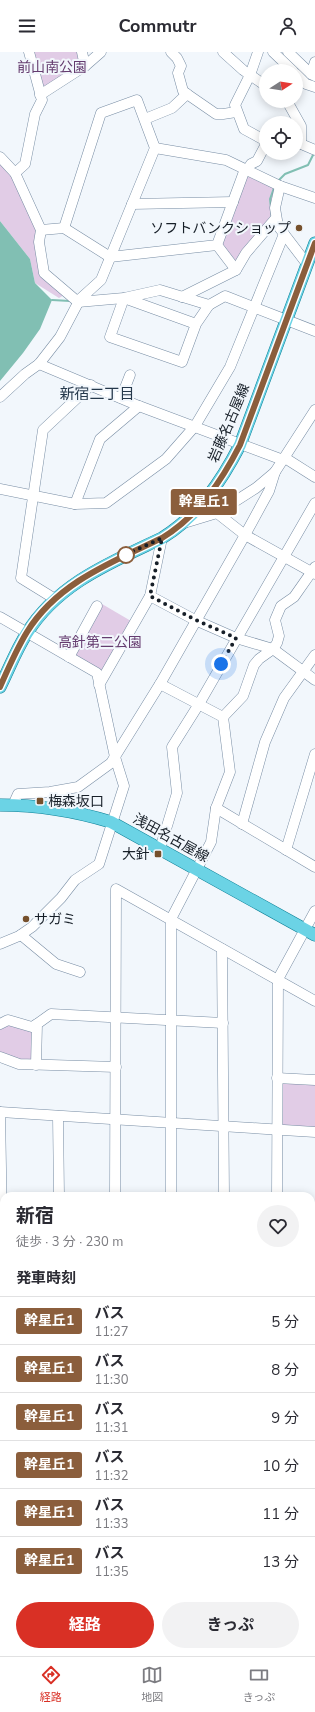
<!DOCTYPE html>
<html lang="ja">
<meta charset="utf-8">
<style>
:root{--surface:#fff;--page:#f2f2f3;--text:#2b2b33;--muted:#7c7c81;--line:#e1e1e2;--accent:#d93025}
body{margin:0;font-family:"Nunito Sans","Noto Sans JP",sans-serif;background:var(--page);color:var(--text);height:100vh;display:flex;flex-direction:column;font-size:15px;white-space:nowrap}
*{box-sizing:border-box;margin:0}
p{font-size:13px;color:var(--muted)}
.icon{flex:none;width:22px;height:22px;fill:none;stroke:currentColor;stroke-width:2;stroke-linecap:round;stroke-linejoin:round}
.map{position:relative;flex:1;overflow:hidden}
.side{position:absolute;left:0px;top:1140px;width:315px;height:464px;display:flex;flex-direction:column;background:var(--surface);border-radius:12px 12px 0 0;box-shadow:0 2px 10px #0003}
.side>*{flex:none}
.badge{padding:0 8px;border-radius:3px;font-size:14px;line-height:26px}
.needle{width:26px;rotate:78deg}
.buttons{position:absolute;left:259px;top:12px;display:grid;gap:8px}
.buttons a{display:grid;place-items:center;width:44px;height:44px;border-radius:50%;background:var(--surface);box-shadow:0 2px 10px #0003;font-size:20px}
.you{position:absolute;width:20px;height:20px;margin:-10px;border:3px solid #fff;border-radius:50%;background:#1a73e8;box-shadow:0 0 0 6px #1a73e833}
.map>.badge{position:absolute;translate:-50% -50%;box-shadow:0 0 0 2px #fff}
h2{padding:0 16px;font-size:15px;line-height:36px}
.round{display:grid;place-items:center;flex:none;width:42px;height:42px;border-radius:21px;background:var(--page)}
.headline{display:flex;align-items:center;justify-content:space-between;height:68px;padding:0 16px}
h1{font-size:19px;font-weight:700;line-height:30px}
.action{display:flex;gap:8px;margin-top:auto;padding:8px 16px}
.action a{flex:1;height:46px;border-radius:24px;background:var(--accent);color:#fff;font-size:16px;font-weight:700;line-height:46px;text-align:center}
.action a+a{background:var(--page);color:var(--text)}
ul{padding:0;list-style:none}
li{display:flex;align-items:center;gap:12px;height:48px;padding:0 16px;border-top:1px solid var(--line)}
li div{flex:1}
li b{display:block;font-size:15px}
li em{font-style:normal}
li .badge{min-width:44px;font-weight:700;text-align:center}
header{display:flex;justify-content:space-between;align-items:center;height:52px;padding:0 16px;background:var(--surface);font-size:18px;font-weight:700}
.tabs{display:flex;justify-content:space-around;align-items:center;height:56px;border-top:1px solid var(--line);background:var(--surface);font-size:11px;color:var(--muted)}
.tabs a{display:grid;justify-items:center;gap:2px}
.tabs .active{color:var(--accent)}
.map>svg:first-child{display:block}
</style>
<header><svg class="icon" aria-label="menu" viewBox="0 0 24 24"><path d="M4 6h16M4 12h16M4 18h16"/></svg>Commutr<svg class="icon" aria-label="person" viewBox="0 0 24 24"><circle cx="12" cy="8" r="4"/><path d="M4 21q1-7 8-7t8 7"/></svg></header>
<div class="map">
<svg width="315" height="1604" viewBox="0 0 315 1604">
<rect width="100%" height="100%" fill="#f2f7fc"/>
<g fill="#e1cce6">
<polygon points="33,0 78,0 82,13 46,36 42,33"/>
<polygon points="0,105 15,121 41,178 44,221 64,243 59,246 35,231 30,207 0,169"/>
<polygon points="248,121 275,137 270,168 236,214 220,194"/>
<polygon points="102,552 131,569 103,619 74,603"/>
<polygon points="8,970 34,979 34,1009 21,1008 0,1001 0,975"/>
<polygon points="282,1029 315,1030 315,1077 280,1076"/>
<rect x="311" y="1195" width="4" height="92"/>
</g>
<polygon fill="#81bfb3" points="0,169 30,207 35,231 52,248 40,277 23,301 0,329"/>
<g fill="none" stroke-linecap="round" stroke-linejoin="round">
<g stroke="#81bfb3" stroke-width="2">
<polyline points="277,130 285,122 308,113 314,101"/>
<polyline points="272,166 270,147 274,136"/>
<polyline points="52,248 70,249"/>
</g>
<defs>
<g id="minor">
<polyline points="82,0 85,14"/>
<polyline points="171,0 177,6 181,14 178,21 183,39 187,42 216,62 223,62 236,60"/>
<polyline points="223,0 243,18 266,34"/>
<polyline points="258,0 250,23 235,53 244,77 266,89"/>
<polyline points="273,0 293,19"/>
<polyline points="288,0 311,22 315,24"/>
<polyline points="296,22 306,32 315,35"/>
<polyline points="311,22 315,10"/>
<polyline points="40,43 85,14 101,0"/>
<polyline points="287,49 301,74 301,92"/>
<polyline points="145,67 172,56 187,42"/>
<polyline points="296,92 301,92 315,98"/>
<polyline points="155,96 226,108 280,134 315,146"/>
<polyline points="0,105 15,121 41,178 39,190 44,221 78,250 124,246 160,238 209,253"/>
<polyline points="247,118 251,112 257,109 266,92"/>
<polyline points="15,121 25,112 35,62 42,48 29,0"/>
<polyline points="280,134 275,156 278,174 307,212"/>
<polyline points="132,152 233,150"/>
<polyline points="41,178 64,176 110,205 217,193 245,117"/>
<polyline points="217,193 236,218"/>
<polyline points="182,245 236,218 246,201 276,166"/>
<polyline points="196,272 124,246 110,285 182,310 196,272 209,253 225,244 315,279"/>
<polyline points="39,312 139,354 283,408"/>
<polyline points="0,345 25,322 39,312 60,285 80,247 101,228 155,96 137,48 101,61 64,176"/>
<polyline points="121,346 130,323"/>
<polyline points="285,406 315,425"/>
<polyline points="0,437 75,452 106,451 166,407 195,374 230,315 284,182"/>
<polyline points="75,452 100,387 139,354"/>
<polyline points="217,461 245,483 315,522"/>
<polyline points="184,471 217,461 256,436 275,420 315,358"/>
<polyline points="150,544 195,568 236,586 273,597 315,628"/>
<polyline points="55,547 21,526 43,378 91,333"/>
<polyline points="0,565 97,621 115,705 124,734 99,812 75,828 61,846 32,875 19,884 0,892"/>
<polyline points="69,605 97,554"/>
<polyline points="160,632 223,665 230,720 216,756 211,790 171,867 171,1144"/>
<polyline points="99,633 150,544 162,486"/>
<polyline points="223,665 243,644 254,613 259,607 273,597 277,591 279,584 275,568 281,554 294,545 315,515"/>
<polyline points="13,753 18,742 50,740 78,735 111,711 160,632 245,483 269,439 275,420"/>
<polyline points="216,756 315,815"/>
<polyline points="242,772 265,690 284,646 315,603"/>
<polyline points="160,797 177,741 172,695 199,652 315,451"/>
<polyline points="286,798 315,702"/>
<polyline points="21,883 56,912 80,920"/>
<polyline points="222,897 224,1144"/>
<polyline points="0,972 8,968 32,975 37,972"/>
<polyline points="0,1005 19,1012 116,1015"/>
<polyline points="36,1013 37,972 51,962 223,971"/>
<polyline points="277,1026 315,1028"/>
<polyline points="0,1060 315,1080"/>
<polyline points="0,1060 2,1174"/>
<polyline points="58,1064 59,1144"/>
<polyline points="115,1144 116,837 315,949"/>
<polyline points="277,1144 278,927 315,859"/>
<polyline points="311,1191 315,1191"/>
<polyline points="0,1214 4,1219 0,1250"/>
<polyline points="0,1282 4,1283"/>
<polyline points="311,1289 315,1289"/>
<polyline points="0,1329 4,1330"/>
<polyline points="311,1351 315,1352"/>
<polyline points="0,1379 4,1379"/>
<polyline points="4,1399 0,1420 4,1424"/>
<polyline points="311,1400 315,1400"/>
<polyline points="311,1451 315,1452"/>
<polyline points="0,1455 4,1457"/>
<polyline points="0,1474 4,1466"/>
<polyline points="0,1489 4,1490"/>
<polyline points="0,1543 4,1544"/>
<polyline points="311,1572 315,1572"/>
<polyline points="89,1600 91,1604"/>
<polyline points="158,1600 160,1604"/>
<polyline points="278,1600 278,1604"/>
<polyline points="53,1604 53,1600"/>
</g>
<g id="major">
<path d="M0 635C9 617 16 598 27 581 58 531 112 510 162 486 198 464 221 430 240 393L315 191"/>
<path d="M0 753C38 753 75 759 111 770L315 883"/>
</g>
</defs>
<use href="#minor" stroke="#788da4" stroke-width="11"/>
<use href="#major" stroke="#0d8097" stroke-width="13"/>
<use href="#minor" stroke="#fff" stroke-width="10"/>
<use href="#major" stroke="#6bd3e5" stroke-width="12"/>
</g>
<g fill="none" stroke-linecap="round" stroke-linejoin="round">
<defs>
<path id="line" d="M0 635C8 617 16 598 27 580 57 531 112 510 162 486 198 464 221 430 240 393L315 191"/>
</defs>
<use href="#line" stroke="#fff" stroke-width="9"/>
<use href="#line" stroke="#8b5e3c" stroke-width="6"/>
<polyline stroke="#171f28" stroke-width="4" stroke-dasharray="0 7.2" points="126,503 123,504 162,486 150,544 196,568 236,586 221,612"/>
</g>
<g fill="#76502c" stroke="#f2f7fc" stroke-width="1.5">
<circle cx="299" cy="176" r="4"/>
<rect x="36" y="745" width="8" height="8" rx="2"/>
<rect x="154" y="798" width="8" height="8" rx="2"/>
<circle cx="26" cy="867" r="4"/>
</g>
<circle fill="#fff" stroke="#8b5e3c" stroke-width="2" cx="126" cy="503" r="8"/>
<g text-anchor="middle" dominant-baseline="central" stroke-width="4" stroke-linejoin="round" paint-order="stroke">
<g font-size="14" fill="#653c6f" stroke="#f2f7fc">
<text x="52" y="15">前山南公園</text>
<text x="100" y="590">高針第二公園</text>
</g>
<g font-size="14" fill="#171f28" stroke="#f2f7fc" text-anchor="end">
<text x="291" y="176">ソフトバンクショップ</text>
<text x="48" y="749" text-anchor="start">梅森坂口</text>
<text x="150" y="802">大針</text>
<text x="34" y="867" text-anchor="start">サガミ</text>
</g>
<g font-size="14" fill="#171f28" stroke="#f2f7fc">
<text transform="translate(229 371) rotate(-67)">岩藤名古屋線</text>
<text transform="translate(171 786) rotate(29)">浅田名古屋線</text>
</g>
<g font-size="15" fill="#25384b" stroke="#f2f7fc">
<text x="97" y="342">新宿二丁目</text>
</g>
</g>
</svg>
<div class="buttons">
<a><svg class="needle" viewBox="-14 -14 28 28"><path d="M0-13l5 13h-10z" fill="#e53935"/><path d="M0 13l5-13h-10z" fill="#7c7c81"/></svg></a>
<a><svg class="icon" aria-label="locate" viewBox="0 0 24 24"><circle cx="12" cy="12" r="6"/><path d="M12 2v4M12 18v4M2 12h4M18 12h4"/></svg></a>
</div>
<div class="you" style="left:221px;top:612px"></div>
<b class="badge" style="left:204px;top:450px;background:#8b5e3c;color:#fff">幹星丘1</b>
<section class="side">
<div class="headline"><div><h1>新宿</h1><p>徒歩 · 3 分 · 230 m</p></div><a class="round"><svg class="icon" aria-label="heart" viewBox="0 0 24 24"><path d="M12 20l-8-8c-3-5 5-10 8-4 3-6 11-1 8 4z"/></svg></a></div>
<h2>発車時刻</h2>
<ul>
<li><span class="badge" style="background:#8b5e3c;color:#fff">幹星丘1</span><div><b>バス</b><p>11:27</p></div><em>5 分</em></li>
<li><span class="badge" style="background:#8b5e3c;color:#fff">幹星丘1</span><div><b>バス</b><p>11:30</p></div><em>8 分</em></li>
<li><span class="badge" style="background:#8b5e3c;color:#fff">幹星丘1</span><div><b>バス</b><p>11:31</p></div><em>9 分</em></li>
<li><span class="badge" style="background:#8b5e3c;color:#fff">幹星丘1</span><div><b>バス</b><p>11:32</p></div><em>10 分</em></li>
<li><span class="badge" style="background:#8b5e3c;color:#fff">幹星丘1</span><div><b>バス</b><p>11:33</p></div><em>11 分</em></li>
<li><span class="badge" style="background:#8b5e3c;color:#fff">幹星丘1</span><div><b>バス</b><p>11:35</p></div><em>13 分</em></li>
</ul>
<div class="action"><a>経路</a><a>きっぷ</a></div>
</section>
</div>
<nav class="tabs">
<a class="active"><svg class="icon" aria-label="directions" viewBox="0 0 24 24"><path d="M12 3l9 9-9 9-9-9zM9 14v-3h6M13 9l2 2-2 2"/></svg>経路</a>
<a><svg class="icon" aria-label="map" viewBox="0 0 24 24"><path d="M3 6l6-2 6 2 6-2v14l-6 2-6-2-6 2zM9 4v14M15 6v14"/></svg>地図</a>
<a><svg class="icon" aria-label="tickets" viewBox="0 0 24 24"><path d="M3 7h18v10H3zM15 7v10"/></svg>きっぷ</a>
</nav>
